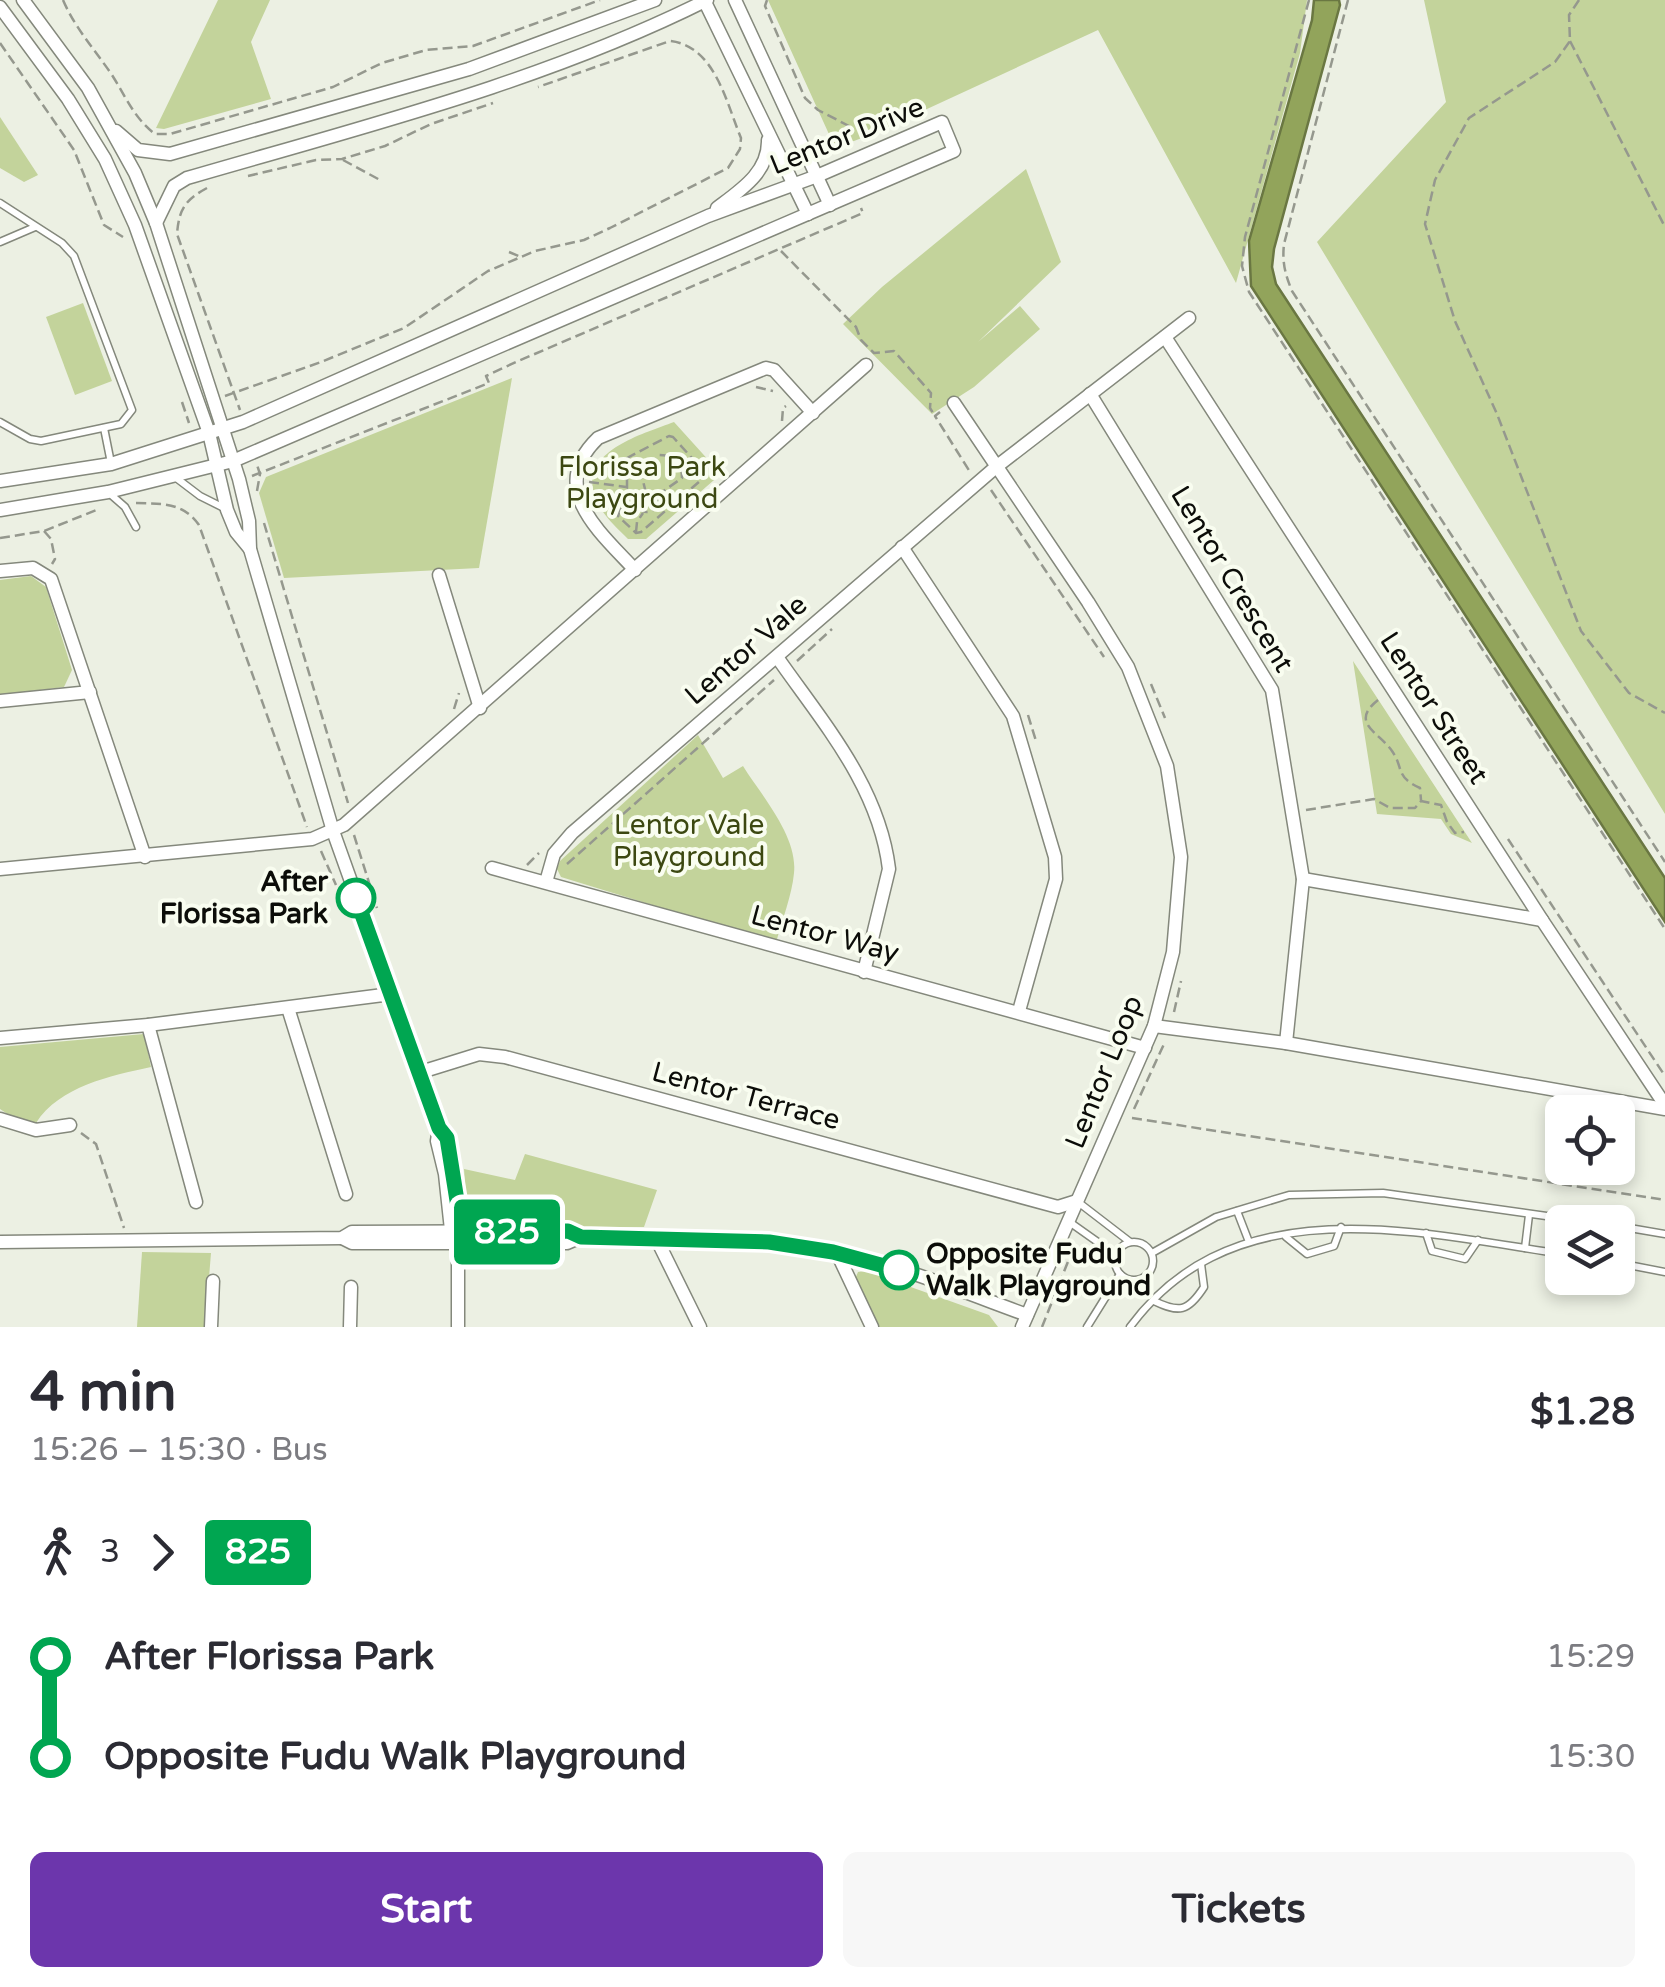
<!DOCTYPE html>
<meta charset="utf-8">
<style>
:root{--surface:#fff;--page:#f7f7f7;--text:#2b2b33;--muted:#7c7c81;--accent:#6c36ac}
body{margin:0;font-family:"Varela Round",sans-serif;background:var(--page);color:var(--text);height:100vh;display:flex;flex-direction:column;font-size:38px;white-space:nowrap}
*{box-sizing:border-box;margin:0}
p{font-size:32px;color:var(--muted)}
.icon{flex:none;width:55px;height:55px;fill:none;stroke:currentColor;stroke-width:2;stroke-linecap:round;stroke-linejoin:round}
.map{position:relative;height:1327px;overflow:hidden}
.panel{display:flex;flex-direction:column;background:var(--surface);flex:1}
.panel>*{flex:none}
.badge{padding:0 20px;border-radius:8px;font-size:35px;line-height:65px}
.buttons{position:absolute;left:1545px;top:1095px;display:grid;gap:20px}
.buttons a{display:grid;place-items:center;width:90px;height:90px;border-radius:15px;background:var(--surface);box-shadow:0 5px 15px #0003;font-size:50px}
.map>.badge{position:absolute;translate:-50% -50%;box-shadow:0 0 0 5px #fff}
.legs{display:flex;align-items:center;gap:15px;height:110px;padding:0 30px;font-size:32px}
.legs p{margin-inline-start:auto}
.summary{display:flex;align-items:center;justify-content:space-between;height:170px;padding:0 30px}
h1{font-size:55px;font-weight:700;line-height:75px}
.button{display:flex;gap:20px;margin-top:auto;padding:20px 30px}
.button a{flex:1;height:115px;border-radius:15px;background:var(--accent);color:#fff;font-size:40px;font-weight:700;line-height:115px;text-align:center}
.button a+a{background:var(--page);color:var(--text)}
ul{padding:0 30px;list-style:none}
li{display:flex;align-items:center;gap:35px;height:100px;font-size:38px}
li i{display:grid;place-items:center;width:15px;height:100%;margin:0 12px;background:currentColor}
li i::after{content:'';width:25px;height:25px;margin:-12px;border:8px solid;border-radius:50%;background:var(--surface)}
li p{margin-inline-start:auto}
li:first-child i{background:linear-gradient(#0000 50%,currentColor 0)}
li:last-child i{background:linear-gradient(currentColor 50%,#0000 0)}
.map>svg:first-child{display:block}
</style>
<div class="map">
<svg width="1665" height="1327" viewBox="0 0 1665 1327">
<rect width="100%" height="100%" fill="#ecf0e3"/>
<g fill="#c3d39b">
<polygon points="218,0 270,0 251,42 271,99 164,129 156,128"/>
<polygon points="768,0 1307,0 1300,53 1236,283 1098,30 875,133 854,141 833,143"/>
<polygon points="1424,0 1665,0 1665,814 1317,242 1446,102"/>
<polygon points="0,117 38,175 24,182 0,168"/>
<polygon points="1026,169 1061,262 978,342 1020,306 1040,329 974,387 932,414 843,324 882,287"/>
<polygon points="83,303 112,381 75,395 46,317"/>
<polygon points="512,378 479,568 284,578 259,493 266,477"/>
<path d="M674 422 721 474 646 539H628C619 530 608 520 601 509 568 455 637 436 674 422Z"/>
<polygon points="31,576 46,587 72,670 64,687 0,695 0,580"/>
<polygon points="1353,661 1472,843 1451,834 1441,819 1377,814"/>
<path d="M698 735 723 778 743 766C761 795 798 836 794 873 792 895 782 920 776 943L561 877 557 869 560 861Z"/>
<path d="M144 1034 151 1067C110 1076 60 1086 36 1123L18 1121 0 1109V1047Z"/>
<polygon points="525,1154 657,1190 644,1227 468,1227 464,1169 515,1180"/>
<polygon points="142,1252 211,1253 205,1327 137,1327"/>
<polygon points="866,1271 989,1315 998,1327 875,1327 855,1279 858,1272"/>
</g>
<polygon fill="#92a45b" stroke="#6a7742" stroke-width="2.5" points="1314,0 1339,0 1340,5 1274,249 1272,267 1276,284 1665,878 1665,922 1251,286 1249,241 1312,20"/>
<g fill="none" stroke-linecap="round" stroke-linejoin="round">
<defs>
<g id="service">
<polyline points="0,203 62,243 74,256 132,410 121,424 41,441 30,439 0,422"/>
<polyline points="0,242 35,227"/>
<polyline points="104,428 111,463"/>
<polyline points="175,477 200,496 226,509"/>
<polyline points="109,493 125,507 136,527"/>
<polyline points="1078,1202 1130,1242"/>
<polyline points="1237,1211 1249,1242"/>
<polyline points="1068,1221 1116,1255"/>
<polyline points="1618,1226 1665,1234"/>
<polyline points="1426,1233 1432,1251 1465,1259 1478,1240"/>
<polyline points="1286,1237 1307,1254 1334,1246 1341,1227"/>
<circle cx="1134" cy="1261" r="19"/>
<polyline points="1525,1248 1529,1215"/>
<polyline points="1152,1253 1216,1217 1289,1195 1383,1193 1589,1222"/>
<polyline points="1555,1254 1562,1271"/>
<polyline points="1618,1263 1665,1272"/>
<polyline points="1568,1278 1591,1283 1601,1278"/>
<path d="M1154 1301C1179 1313 1188 1312 1204 1287L1201 1264"/>
<polyline points="1087,1327 1120,1274"/>
<path d="M1130 1327C1234 1186 1416 1232 1562 1254"/>
</g>
<g id="minor">
<polyline points="23,0 88,88 135,173 156,223 239,479 249,521 250,549 333,831 439,1128 447,1138 463,1232 463,1245 458,1253 458,1327"/>
<polyline points="704,0 808,214"/>
<polyline points="735,0 830,205"/>
<polyline points="0,7 68,99 105,159 135,225 209,433 227,510 236,532 250,549"/>
<polyline points="116,131 138,150 170,154 469,69 655,0"/>
<path d="M717 208C741 190 769 172 768 140"/>
<path d="M156 223 174 186 187 178C362 127 543 82 707 0"/>
<polyline points="1165,337 1542,920 1665,1105"/>
<polyline points="1090,394 1272,690 1303,879 1286,1043"/>
<polyline points="954,403 1088,602 1128,667 1167,766 1181,857 1173,952 1154,1026 1022,1327"/>
<polyline points="0,481 111,464 243,422 708,216 817,176 942,122 954,151 233,461 108,492 0,510"/>
<polyline points="902,547 1013,716 1055,857 1056,879 1019,1011"/>
<path d="M635 570C600 532 546 488 598 438L766 368 774 370 813 413"/>
<polyline points="0,571 33,568 51,579 145,857"/>
<polyline points="439,575 480,708"/>
<path d="M777 657C823 723 879 786 889 869L864 972"/>
<polyline points="0,701 90,692"/>
<polyline points="492,868 1145,1048"/>
<polyline points="0,869 312,839 344,825 866,365"/>
<polyline points="1303,879 1542,920"/>
<polyline points="546,882 554,854 572,833 996,467 1189,318"/>
<polyline points="288,1008 346,1194"/>
<polyline points="148,1025 196,1202"/>
<polyline points="1154,1026 1286,1043 1665,1109"/>
<polyline points="0,1038 148,1025 391,994"/>
<polyline points="421,1072 479,1054 505,1057 1058,1207 1077,1201"/>
<polyline points="0,1119 36,1130 70,1125"/>
<polyline points="439,1128 437,1141 445,1174 452,1239"/>
<polyline points="342,1238 352,1243 567,1243 581,1237"/>
<polyline points="657,1240 700,1327"/>
<path d="M0 1242 342 1238 352 1232 568 1231 581 1237C665 1241 753 1235 836 1252 901 1266 964 1292 1027 1315"/>
<polyline points="837,1253 872,1327"/>
<polyline points="211,1327 213,1281"/>
<polyline points="350,1327 351,1287"/>
</g>
</defs>
<use href="#service" stroke="#84887c" stroke-width="9"/>
<use href="#minor" stroke="#84887c" stroke-width="15"/>
<g stroke="#95988e" stroke-width="2.5" stroke-dasharray="10 5" stroke-linecap="butt">
<path d="M63 0C75 28 95 50 112 75 126 97 134 118 155 134H170L333 87 382 63 426 50 473 46 600 0"/>
<polyline points="767,0 765,6 805,98 818,110 849,126 838,149 825,154"/>
<polyline points="1309,0 1245,237 1242,266 1249,292 1665,929"/>
<path d="M1348 0 1284 244C1282 262 1285 274 1292 291L1665 862"/>
<polyline points="1579,0 1569,15 1570,41 1555,62 1469,118 1435,180 1425,224 1455,321 1497,414 1581,631 1629,693 1665,713"/>
<polyline points="1570,41 1665,227"/>
<polyline points="0,43 74,150 104,225 123,237"/>
<polyline points="343,160 380,180"/>
<polyline points="248,176 316,160 342,159 385,146 431,124 493,103"/>
<path d="M207 188C185 200 179 209 177 234L240 410"/>
<polyline points="781,251 856,327 861,340 874,353 894,351 931,393 930,408 935,416"/>
<polyline points="509,252 521,257"/>
<polyline points="756,387 773,391"/>
<path d="M225 396 321 362 404 328 488 271 535 251 584 240 610 228 728 168 740 149 741 138C726 102 715 46 670 41L538 87"/>
<polyline points="182,402 189,423"/>
<polyline points="940,412 935,416 970,472"/>
<polyline points="782,421 783,408 786,406"/>
<polygon points="669,436 673,437 700,467 700,481 641,532 636,533 618,516 627,488 627,458"/>
<polyline points="252,476 489,383 486,376 516,362 863,213 861,208"/>
<polyline points="589,482 626,487"/>
<polyline points="991,490 1104,657"/>
<polyline points="257,491 260,474 257,465"/>
<circle cx="647" cy="502" r="10"/>
<polyline points="646,493 642,477 659,455 675,456 681,463 682,478 655,497"/>
<path d="M136 503C162 504 183 502 199 525L307 827"/>
<polyline points="264,523 348,803"/>
<polyline points="44,531 51,539 55,559 52,564"/>
<polyline points="636,532 637,522 643,513"/>
<polyline points="0,538 44,531 99,509"/>
<polyline points="797,661 832,629"/>
<polyline points="1151,684 1165,718"/>
<path d="M1378 700C1349 723 1379 732 1392 751 1404 768 1395 777 1420 788L1421 800"/>
<polyline points="454,709 459,693"/>
<polyline points="1028,715 1036,741"/>
<polyline points="1306,810 1374,799 1390,808 1415,808 1421,801 1441,805 1447,822 1455,833 1464,832"/>
<polyline points="354,835 377,908"/>
<polyline points="1508,839 1665,1076"/>
<polyline points="321,851 336,885"/>
<polyline points="567,864 774,680"/>
<polyline points="527,865 539,853"/>
<polyline points="1174,1012 1181,981"/>
<polyline points="1134,1109 1164,1044"/>
<polyline points="1132,1118 1665,1200"/>
<polyline points="81,1133 96,1144 124,1228"/>
<polyline points="1042,1327 1071,1254"/>
</g>
<use href="#service" stroke="#fff" stroke-width="6"/>
<use href="#minor" stroke="#fff" stroke-width="12"/>
</g>
<g fill="none" stroke-linecap="round" stroke-linejoin="round">
<defs>
<polyline id="line-1" points="356,898 439,1128 447,1138 462,1232 568,1231 581,1237 769,1242 833,1252 899,1270"/>
</defs>
<use href="#line-1" stroke="#fff" stroke-width="22"/>
<use href="#line-1" stroke="#00a651" stroke-width="15"/>
</g>
<g fill="#fff" stroke="#00a651" stroke-width="5">
<circle cx="356" cy="898" r="18"/>
<circle cx="899" cy="1270" r="18"/>
</g>
<g text-anchor="middle" dominant-baseline="central" stroke-width="8" stroke-linejoin="round" paint-order="stroke">
<g font-size="28" fill="#0c0d09" stroke="#f9fdf0">
<text transform="translate(847 136) rotate(-22)">Lentor Drive</text>
<text transform="translate(1232 579) rotate(59)">Lentor Crescent</text>
<text transform="translate(746 650) rotate(-41)">Lentor Vale</text>
<text transform="translate(1434 708) rotate(57)">Lentor Street</text>
<text transform="translate(825 934) rotate(15)">Lentor Way</text>
<text transform="translate(1104 1072) rotate(-68)">Lentor Loop</text>
<text transform="translate(746 1096) rotate(15)">Lentor Terrace</text>
</g>
<g font-size="28" fill="#3c4811" stroke="#f9fdf0">
<text x="642" y="467">Florissa Park<tspan x="642" dy="32">Playground</tspan></text>
<text x="689" y="825">Lentor Vale<tspan x="689" dy="32">Playground</tspan></text>
</g>
<g font-size="28" font-weight="bold" fill="#0c0d09" stroke="#f9fdf0" text-anchor="end">
<text x="328" y="882">After<tspan x="328" dy="32">Florissa Park</tspan></text>
<text x="926" y="1254" text-anchor="start">Opposite Fudu<tspan x="926" dy="32">Walk Playground</tspan></text>
</g>
</g>
</svg>
<div class="buttons">
<a><svg class="icon" aria-label="locate" viewBox="0 0 24 24"><circle cx="12" cy="12" r="6"/><path d="M12 2v4M12 18v4M2 12h4M18 12h4"/></svg></a>
<a><svg class="icon" aria-label="layers" viewBox="0 0 24 24"><path d="M12 4l9 5-9 5-9-5zM3 14l9 5 9-5"/></svg></a>
</div>
<b class="badge" style="left:507px;top:1232px;background:#00a651;color:#fff">825</b>
</div>
<section class="panel">
<div class="summary"><div><h1>4 min</h1><p>15:26 – 15:30 · Bus</p></div><b>$1.28</b></div>
<div class="legs"><svg class="icon" aria-label="walk" viewBox="0 0 24 24"><circle cx="13" cy="4" r="2"/><path d="M13 8l-2 6 4 7M11 14l-3 7M7 12l3-4h3l4 4"/></svg>3<svg class="icon" aria-label="forward" viewBox="0 0 24 24"><path d="M9 5l7 7-7 7"/></svg><b class="badge" style="background:#00a651;color:#fff">825</b></div>
<ul>
<li><i style="color:#00a651"></i><b>After Florissa Park</b><p>15:29</p></li>
<li><i style="color:#00a651"></i><b>Opposite Fudu Walk Playground</b><p>15:30</p></li>
</ul>
<div class="button"><a>Start</a><a>Tickets</a></div>
</section>
